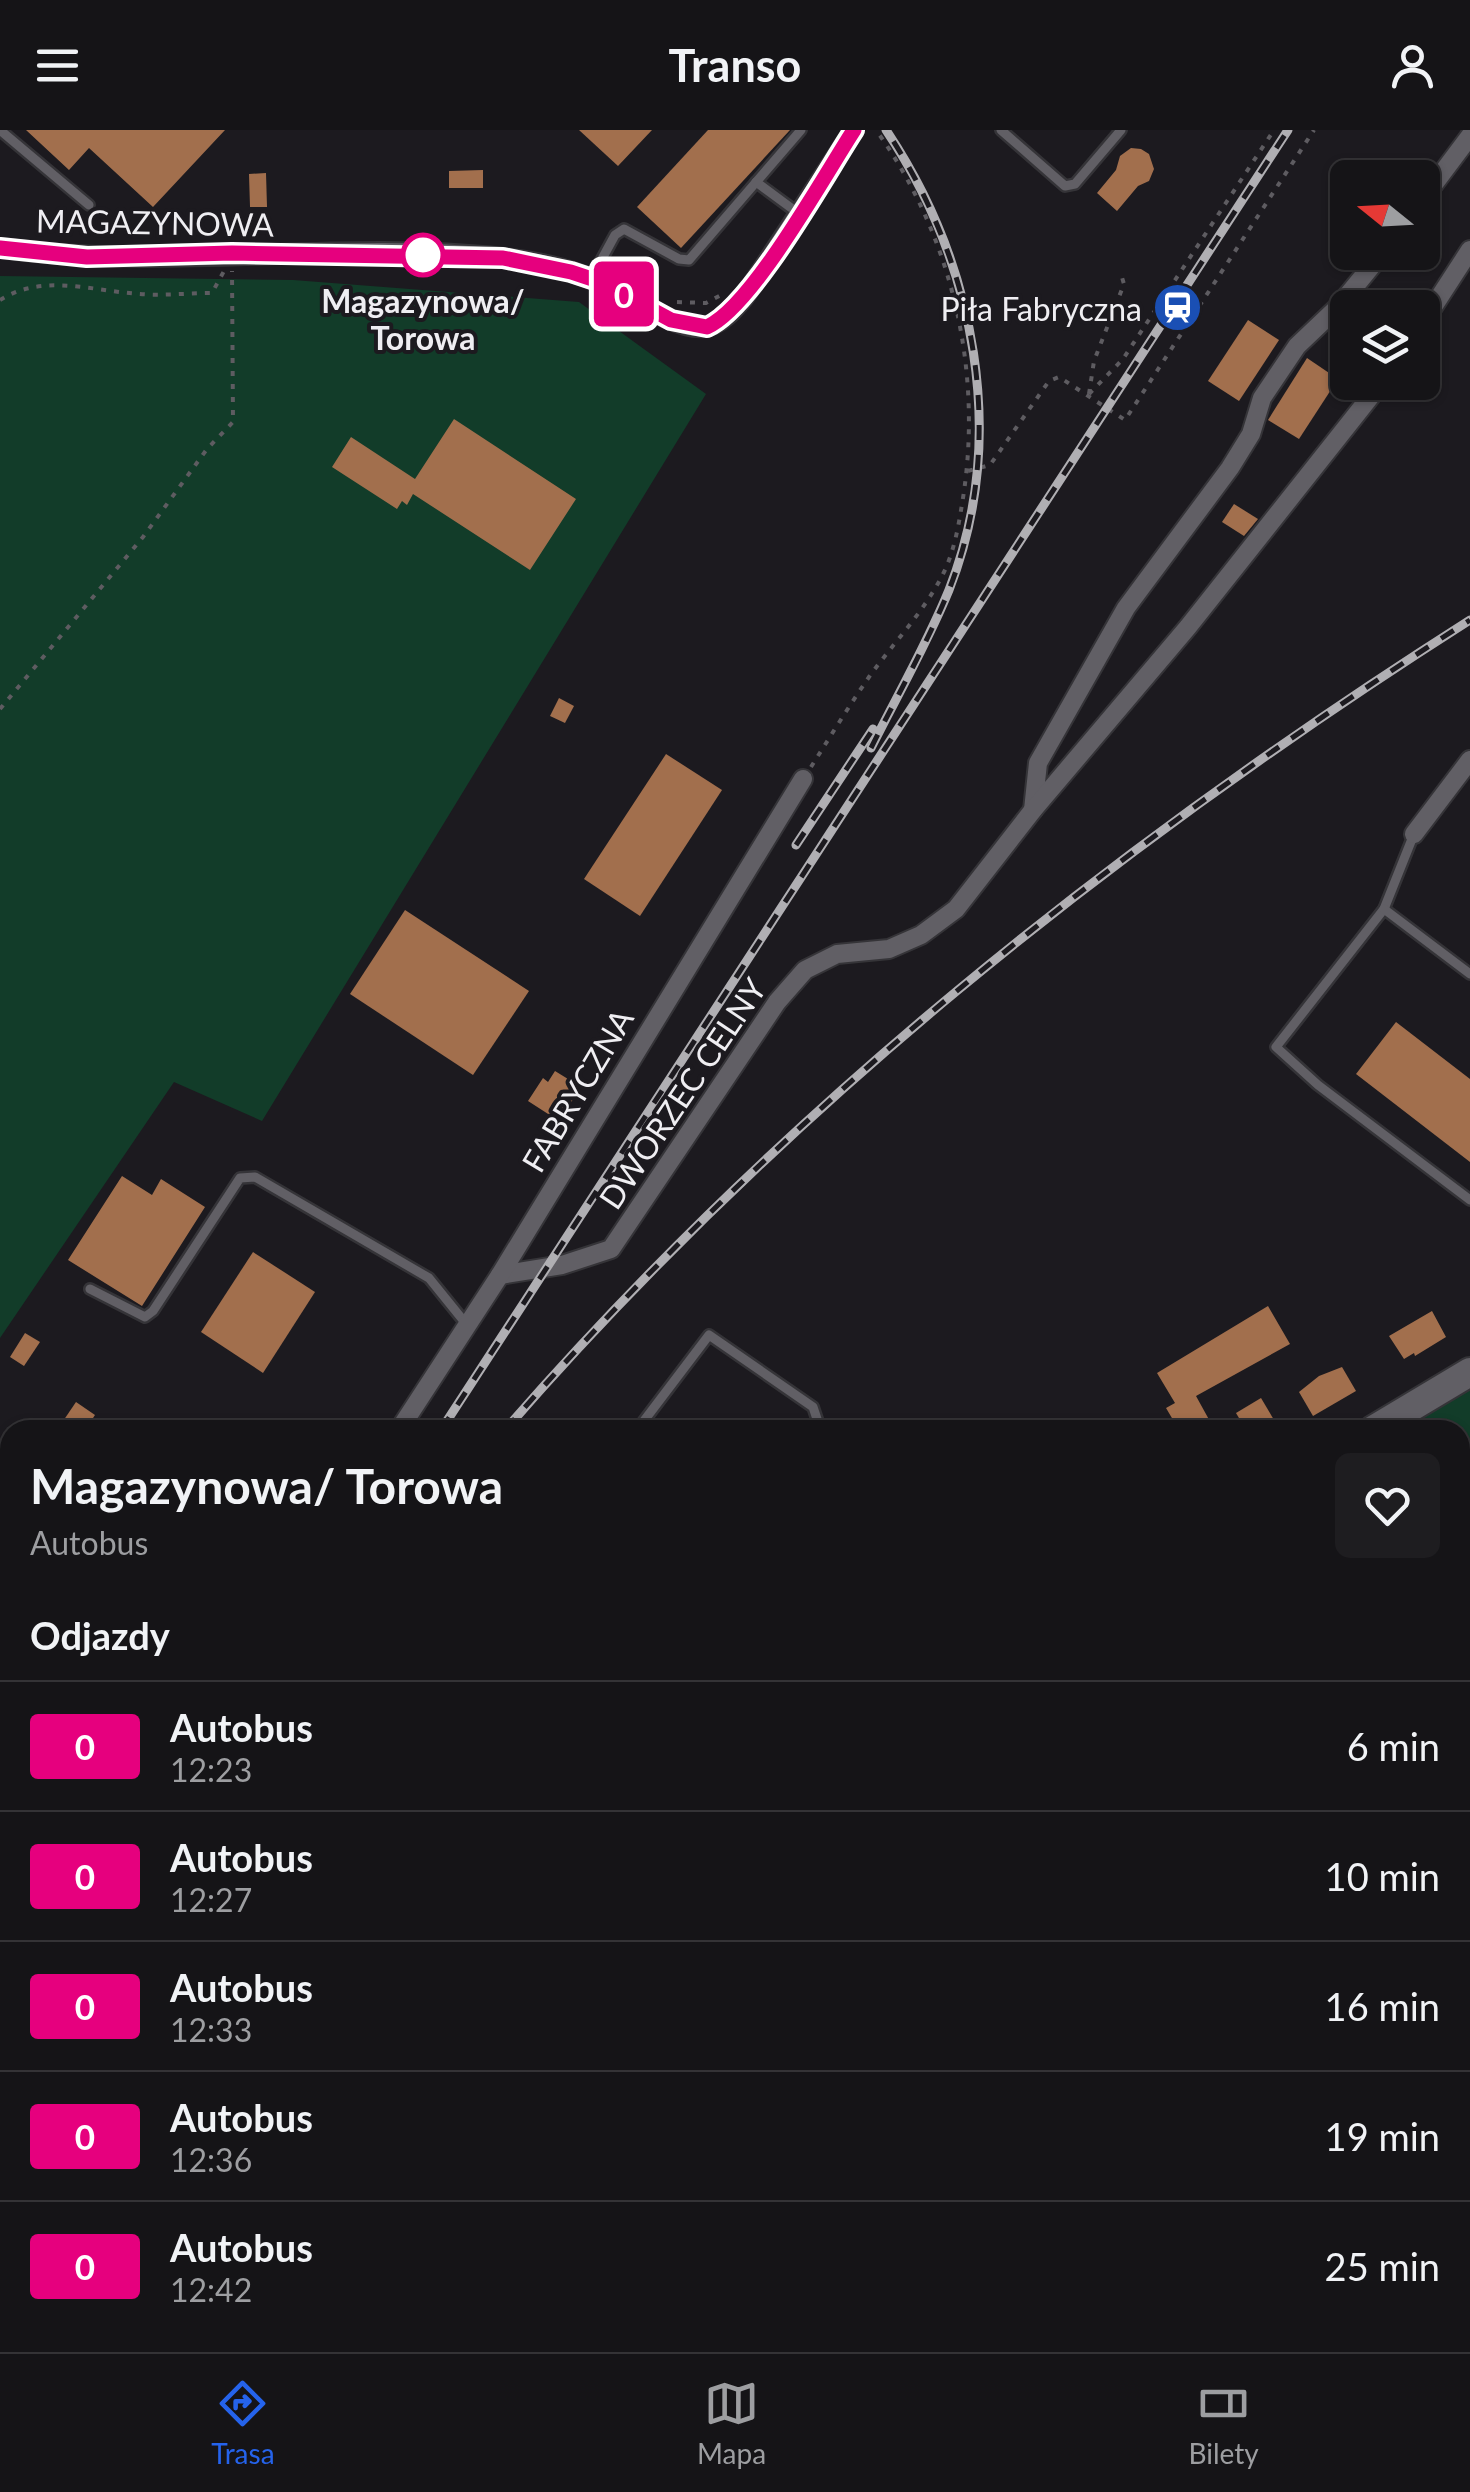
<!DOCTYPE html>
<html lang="pl">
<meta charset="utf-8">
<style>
:root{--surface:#151417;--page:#1e1d20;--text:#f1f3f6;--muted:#9d9ea1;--line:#343336;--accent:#2563eb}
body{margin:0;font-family:Lato,sans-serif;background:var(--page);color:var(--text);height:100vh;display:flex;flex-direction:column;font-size:38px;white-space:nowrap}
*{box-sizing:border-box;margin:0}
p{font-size:32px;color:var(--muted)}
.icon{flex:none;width:55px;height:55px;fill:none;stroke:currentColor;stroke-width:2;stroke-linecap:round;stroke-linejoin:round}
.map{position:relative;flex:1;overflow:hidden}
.side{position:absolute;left:0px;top:1290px;width:1470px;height:932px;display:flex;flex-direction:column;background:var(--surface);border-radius:30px 30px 0 0;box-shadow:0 2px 8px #0004,0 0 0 2px var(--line)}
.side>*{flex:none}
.badge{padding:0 20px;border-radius:8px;font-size:35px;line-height:65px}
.needle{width:65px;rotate:288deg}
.buttons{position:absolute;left:1330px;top:30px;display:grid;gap:20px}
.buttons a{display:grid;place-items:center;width:110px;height:110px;border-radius:15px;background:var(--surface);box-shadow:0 2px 8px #0004,0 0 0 2px var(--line);font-size:50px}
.map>.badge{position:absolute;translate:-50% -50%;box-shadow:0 0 0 5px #fff}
h2{padding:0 30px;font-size:38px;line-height:90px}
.round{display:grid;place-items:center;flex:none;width:105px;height:105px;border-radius:15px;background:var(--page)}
.headline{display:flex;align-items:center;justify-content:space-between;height:170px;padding:0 30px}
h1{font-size:48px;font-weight:700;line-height:75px}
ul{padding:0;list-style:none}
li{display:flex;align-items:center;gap:30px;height:130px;padding:0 30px;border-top:2px solid var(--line)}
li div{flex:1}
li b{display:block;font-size:38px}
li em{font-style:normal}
li .badge{min-width:110px;font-weight:700;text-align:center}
header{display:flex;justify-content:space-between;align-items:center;height:130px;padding:0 30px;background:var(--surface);font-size:45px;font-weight:700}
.tab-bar{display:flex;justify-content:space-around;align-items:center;height:140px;border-top:2px solid var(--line);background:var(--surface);font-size:28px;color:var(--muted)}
.tab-bar a{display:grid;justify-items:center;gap:5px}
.tab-bar .on{color:var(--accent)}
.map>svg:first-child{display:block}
</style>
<header><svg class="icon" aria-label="menu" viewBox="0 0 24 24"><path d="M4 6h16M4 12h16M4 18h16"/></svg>Transo<svg class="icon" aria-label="person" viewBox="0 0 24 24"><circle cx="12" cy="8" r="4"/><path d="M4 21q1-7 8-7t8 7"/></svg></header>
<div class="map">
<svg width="1470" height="2222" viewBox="0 0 1470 2222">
<rect width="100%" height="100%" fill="#1c1a1f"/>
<g fill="#123c29">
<polygon points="0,146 293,150 579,172 706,264 262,991 174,952 0,1208"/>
<polygon points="1470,1254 1470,1328 1460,1326 1460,1300 1392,1300"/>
</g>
<g fill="#3d6890">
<path d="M1470 1460V1708C1459 1742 1467 1760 1470 1794 1470 1829 1470 1871 1460 1904V1469Z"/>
<polygon points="510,2212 609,2213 612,2222 509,2222"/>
</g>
<g fill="#a26f4d">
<polygon points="26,0 225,0 153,77 89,18 69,40"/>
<polygon points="579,0 652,0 618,36"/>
<polygon points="708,0 790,0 681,118 637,77"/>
<polygon points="1131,18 1141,19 1149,24 1154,39 1149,51 1138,56 1117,81 1097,63 1116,40 1120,26"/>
<polygon points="483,40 483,58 449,58 449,41"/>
<polygon points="266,43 267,77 250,77 249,44"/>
<polygon points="1248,190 1279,210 1239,271 1208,251"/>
<polygon points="1307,228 1338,249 1299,309 1268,290"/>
<polygon points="454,289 576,369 530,440 413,364 407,375 402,371 397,379 332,337 351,307 415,349"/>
<polygon points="1234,374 1258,389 1244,406 1222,392"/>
<polygon points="559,568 574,576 565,593 550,586"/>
<polygon points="666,624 722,660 640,786 584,749"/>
<polygon points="405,780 529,861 473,945 350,864"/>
<polygon points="1396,892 1470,949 1470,1032 1356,944"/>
<polygon points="555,941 581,957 559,991 528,971 543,948 548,952"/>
<polygon points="122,1046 152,1065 161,1049 205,1077 142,1176 68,1130"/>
<polygon points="253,1122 315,1162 263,1243 201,1202"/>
<polygon points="1268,1176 1290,1214 1196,1266 1212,1295 1204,1300 1179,1300 1166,1278 1175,1273 1157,1243"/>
<polygon points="1432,1181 1446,1207 1415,1226 1414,1223 1404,1229 1389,1206"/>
<polygon points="25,1203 40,1212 24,1236 10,1227"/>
<polygon points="1342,1237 1356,1261 1313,1286 1299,1262 1319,1246"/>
<polygon points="1261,1268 1280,1300 1246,1300 1236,1283"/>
<polygon points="76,1272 95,1285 85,1300 57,1300"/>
</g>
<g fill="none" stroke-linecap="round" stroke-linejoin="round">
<defs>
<g id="lane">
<polyline points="0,0 89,75"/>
<polyline points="1001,0 1065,56 1075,54 1121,0"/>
<polyline points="756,52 798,83"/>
<polyline points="591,149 615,105 624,99 679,129 689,130 801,0"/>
<polyline points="1414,704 1384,779 1276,917 1318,955 1470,1070"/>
<polyline points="1384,779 1470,844"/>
<polyline points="90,1159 145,1187 153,1181 240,1048 255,1047 429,1148 467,1195"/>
<polyline points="637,1300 709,1205 813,1277 818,1292 815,1300"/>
<polyline points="0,2175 10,2170"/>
</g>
<g id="street">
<polyline points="1422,70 1470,6"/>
<path d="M0 118C166 141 336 110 503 128 536 131 569 139 600 152 627 163 674 201 704 197 721 195 734 179 745 166L854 0"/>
<polyline points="1422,194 1470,120"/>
<polyline points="1033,680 1038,633 1126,478 1230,338 1251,304 1262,268 1297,216 1338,177 1383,122"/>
<polyline points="1414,704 1470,630"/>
<polyline points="500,1145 562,1135 611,1119 777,872 805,840 837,824 889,819 921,805 956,779 1033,680 1188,497 1382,252"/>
<polyline points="399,1300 500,1145 803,649"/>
<polyline points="1460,1334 1470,1336"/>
<polyline points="0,1416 10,1419"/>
<polyline points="0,1851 10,1836"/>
<polyline points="4,2222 10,2197"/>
</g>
<g id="secondary">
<polyline points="1373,1300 1470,1242"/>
<polyline points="0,2105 10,2105"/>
</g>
</defs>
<use href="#lane" stroke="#353438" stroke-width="14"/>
<use href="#street" stroke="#353438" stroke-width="22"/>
<use href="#secondary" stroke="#353438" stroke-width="32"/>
<g stroke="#5e5c61" stroke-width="4" stroke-dasharray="5 8" stroke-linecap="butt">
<path d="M0 170C43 143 92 161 140 164 163 166 188 163 212 163L224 141"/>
<polyline points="677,172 706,173 721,165"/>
<polyline points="1089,264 1123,229 1274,0"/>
<polyline points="1089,264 1094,231 1124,154 1120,141"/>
<polyline points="968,341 990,335 1049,251 1059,247 1125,290 1314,0"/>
<polyline points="0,579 143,407 207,319 233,292 232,141"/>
<path d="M811 637C830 607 849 576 869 547 894 512 925 481 944 442 955 419 959 393 963 368 983 240 952 105 876 0"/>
<polyline points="1460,2066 1470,2054"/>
<polyline points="0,2131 10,2132"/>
<polyline points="1158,2222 1176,2212"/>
</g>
<use href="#lane" stroke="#615f65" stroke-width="9"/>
<use href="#street" stroke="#615f65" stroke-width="18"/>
<use href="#secondary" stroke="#615f65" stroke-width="28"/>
<defs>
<g id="rail">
<path d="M871 618C897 566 927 514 949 460 1009 307 975 133 886 0"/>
<polyline points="796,715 873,599"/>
<polyline points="441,1300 1288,0"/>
<path d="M505 1300C783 980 1113 717 1470 490"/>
<polyline points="0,1998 10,1983"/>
<polyline points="0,2045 10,2029"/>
</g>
</defs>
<use href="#rail" stroke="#b0afb3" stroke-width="9"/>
<use href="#rail" stroke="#1c1a1f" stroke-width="5" stroke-dasharray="15" stroke-linecap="butt"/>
</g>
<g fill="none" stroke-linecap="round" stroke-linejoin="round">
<defs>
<path id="line" d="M0 118 87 127 232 123 503 128 571 142 601 152 671 190 707 197C752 177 824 46 854 0"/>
</defs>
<use href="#line" stroke="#fff" stroke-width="22"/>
<use href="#line" stroke="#e6007e" stroke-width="15"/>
</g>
<defs>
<symbol id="station-disc" viewBox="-11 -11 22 22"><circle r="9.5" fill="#1a4fb4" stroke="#1c1a1f"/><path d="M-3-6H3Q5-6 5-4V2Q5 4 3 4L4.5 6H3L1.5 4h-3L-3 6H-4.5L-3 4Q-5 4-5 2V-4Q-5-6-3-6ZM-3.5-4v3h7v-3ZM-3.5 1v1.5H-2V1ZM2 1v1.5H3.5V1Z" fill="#fff"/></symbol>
</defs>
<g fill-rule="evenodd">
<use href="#station-disc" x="1150" y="150" width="55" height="55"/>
</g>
<circle fill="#fff" stroke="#e6007e" stroke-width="5" cx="423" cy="125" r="20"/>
<g text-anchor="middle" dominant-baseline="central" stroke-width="8" stroke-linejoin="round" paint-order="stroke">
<g font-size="32" fill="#efeef2" stroke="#1c1a1f">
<text transform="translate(155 92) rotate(1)">MAGAZYNOWA</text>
<text transform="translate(577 960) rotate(-59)">FABRYCZNA</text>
<text transform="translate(682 963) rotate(-56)">DWORZEC CELNY</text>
</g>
<g font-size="32" font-weight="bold" fill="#efeef2" stroke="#1c1a1f">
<text x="423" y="170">Magazynowa/<tspan x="423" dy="37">Torowa</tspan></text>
</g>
<g font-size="32" fill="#efeef2" stroke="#1c1a1f" text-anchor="end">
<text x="1142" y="178">Piła Fabryczna</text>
</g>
</g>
</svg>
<div class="buttons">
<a><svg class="needle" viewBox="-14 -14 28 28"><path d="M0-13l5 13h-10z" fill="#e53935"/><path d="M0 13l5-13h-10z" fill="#9d9ea1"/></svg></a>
<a><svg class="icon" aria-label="layers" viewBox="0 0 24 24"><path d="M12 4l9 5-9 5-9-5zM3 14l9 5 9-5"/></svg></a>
</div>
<b class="badge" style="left:624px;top:164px;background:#e6007e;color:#fff">0</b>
<section class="side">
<div class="headline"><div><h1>Magazynowa/ Torowa</h1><p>Autobus</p></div><a class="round"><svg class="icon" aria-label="heart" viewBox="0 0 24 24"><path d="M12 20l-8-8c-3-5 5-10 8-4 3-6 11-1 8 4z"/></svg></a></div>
<h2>Odjazdy</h2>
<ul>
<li><span class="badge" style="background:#e6007e;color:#fff">0</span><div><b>Autobus</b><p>12:23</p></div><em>6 min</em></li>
<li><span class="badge" style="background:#e6007e;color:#fff">0</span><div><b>Autobus</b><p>12:27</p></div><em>10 min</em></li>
<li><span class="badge" style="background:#e6007e;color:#fff">0</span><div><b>Autobus</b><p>12:33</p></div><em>16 min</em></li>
<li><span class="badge" style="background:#e6007e;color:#fff">0</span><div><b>Autobus</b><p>12:36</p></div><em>19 min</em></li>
<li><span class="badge" style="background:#e6007e;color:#fff">0</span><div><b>Autobus</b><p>12:42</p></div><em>25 min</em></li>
</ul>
</section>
</div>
<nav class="tab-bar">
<a class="on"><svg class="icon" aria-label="directions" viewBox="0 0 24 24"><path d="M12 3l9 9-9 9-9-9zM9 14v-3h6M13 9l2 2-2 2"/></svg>Trasa</a>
<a><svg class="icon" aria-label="map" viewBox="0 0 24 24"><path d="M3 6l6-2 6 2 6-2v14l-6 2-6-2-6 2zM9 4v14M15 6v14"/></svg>Mapa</a>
<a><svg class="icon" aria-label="tickets" viewBox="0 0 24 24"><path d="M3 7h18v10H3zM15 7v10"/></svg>Bilety</a>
</nav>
